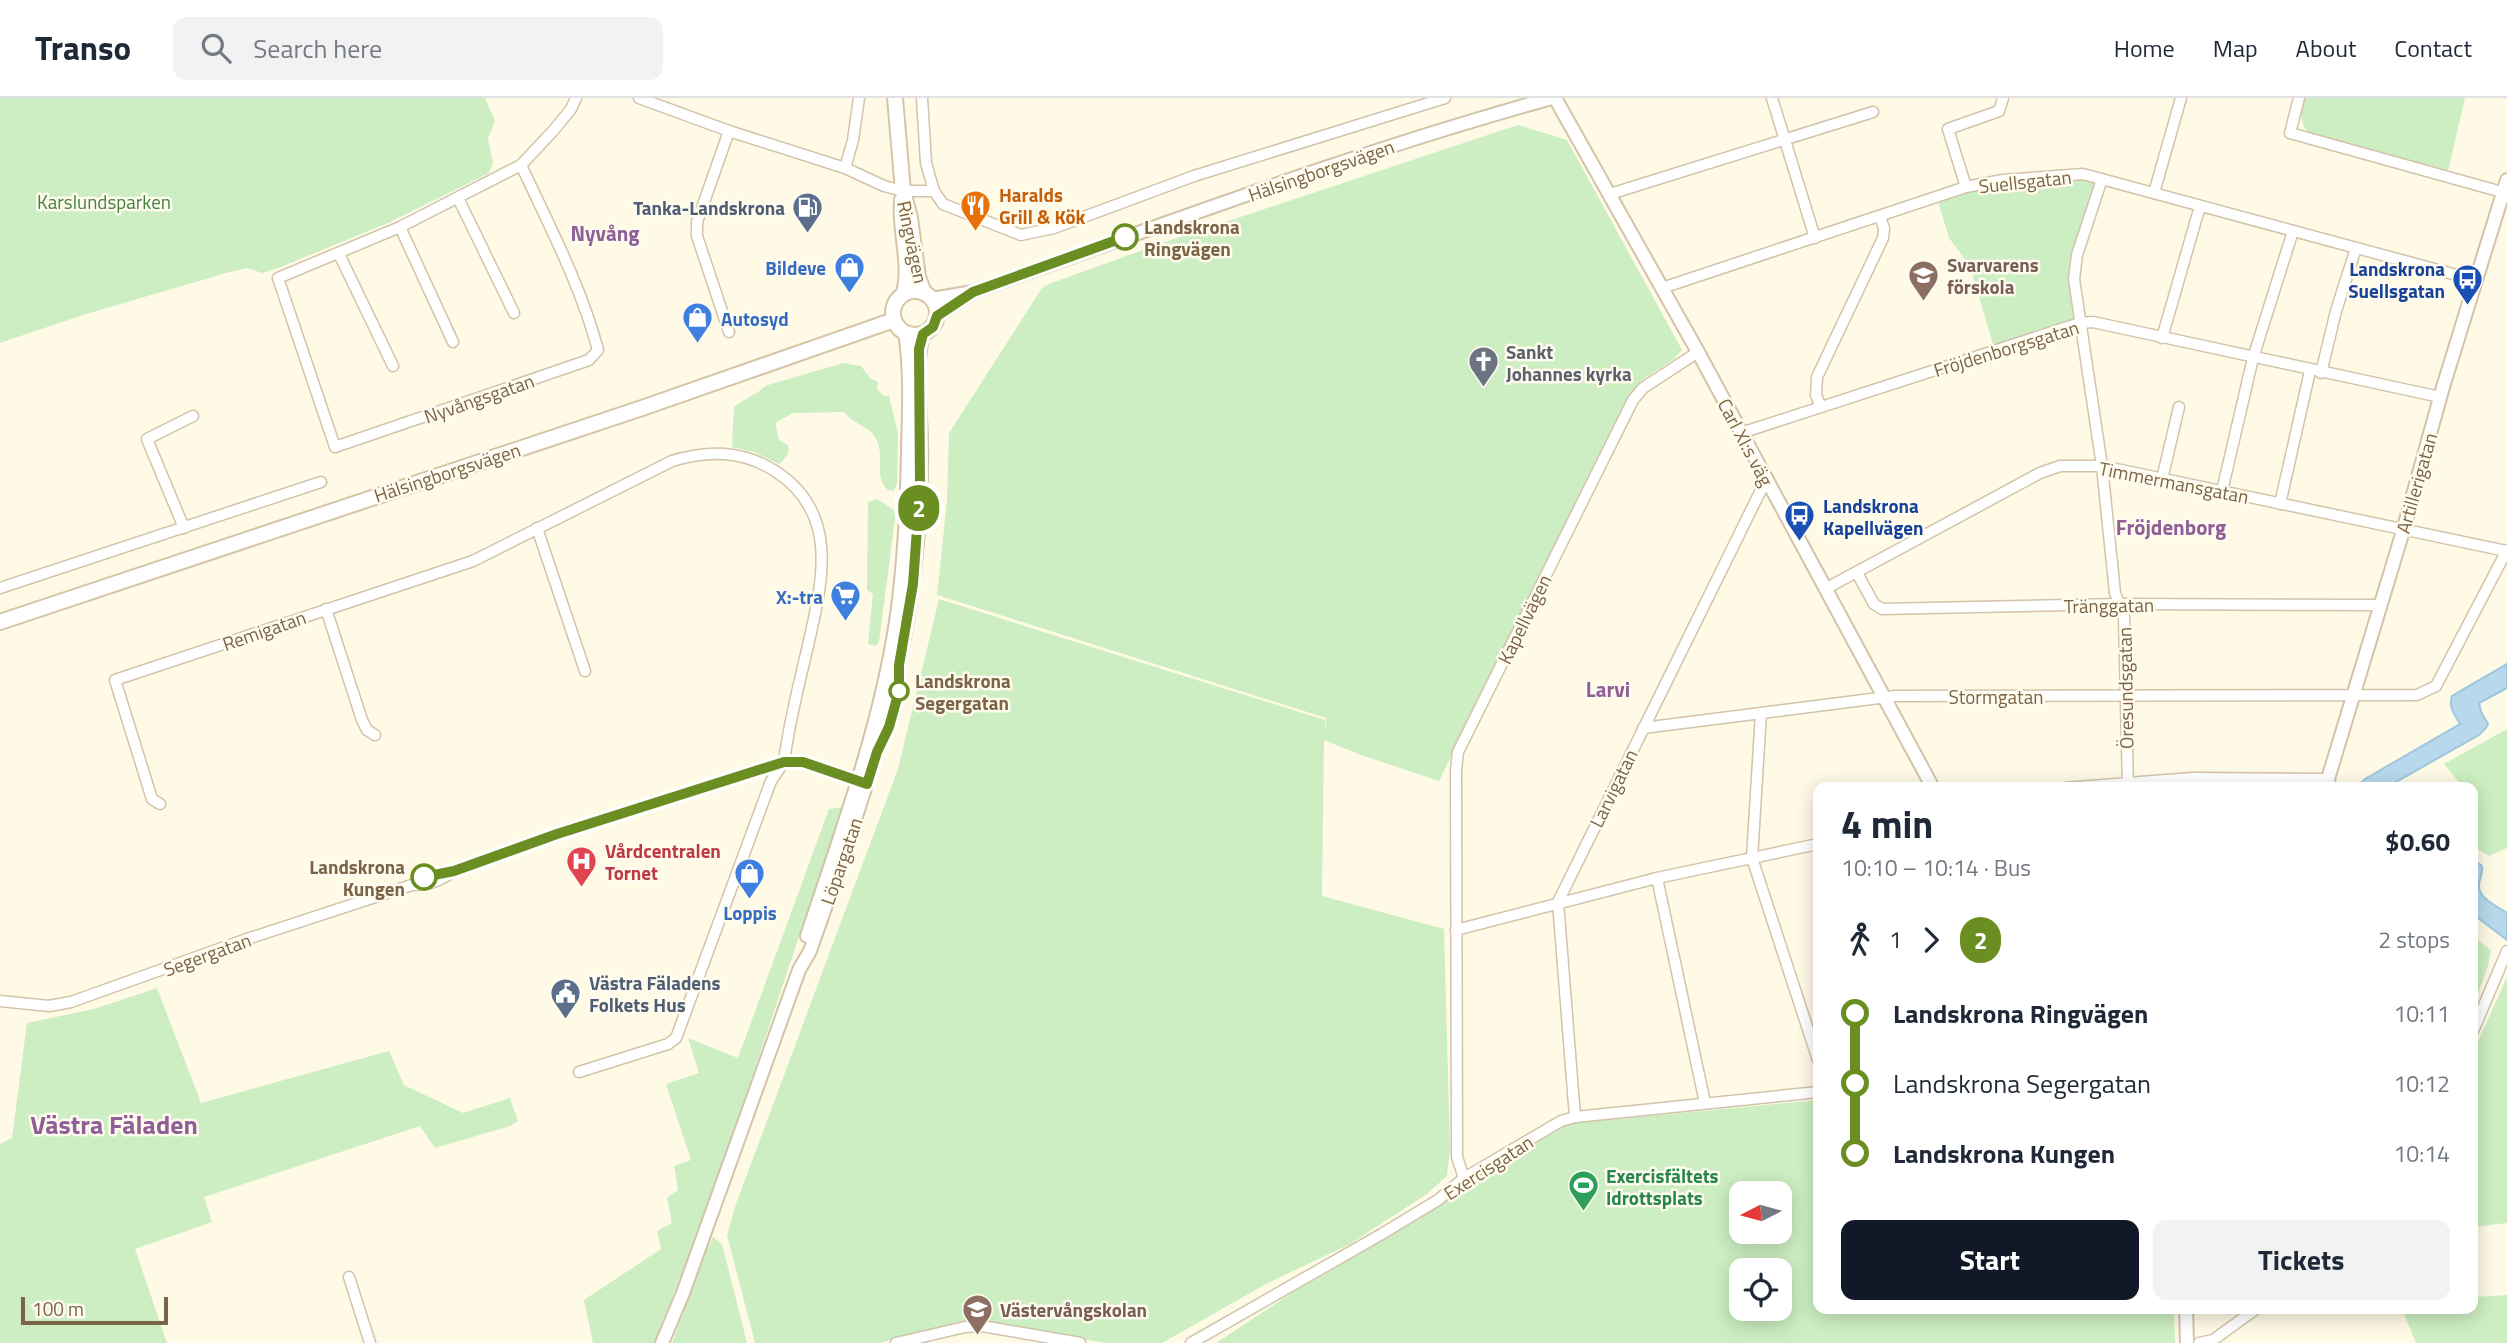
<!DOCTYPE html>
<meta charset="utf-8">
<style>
:root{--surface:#fff;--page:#f2f2f3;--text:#1f2937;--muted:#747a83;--line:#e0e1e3;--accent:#111827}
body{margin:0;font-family:"Titillium Web",sans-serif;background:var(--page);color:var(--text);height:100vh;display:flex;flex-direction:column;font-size:26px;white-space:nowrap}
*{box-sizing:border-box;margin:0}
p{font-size:23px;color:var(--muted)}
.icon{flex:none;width:38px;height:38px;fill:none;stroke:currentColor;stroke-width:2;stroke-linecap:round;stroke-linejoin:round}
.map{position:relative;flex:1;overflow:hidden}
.drawer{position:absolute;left:1813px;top:684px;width:665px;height:532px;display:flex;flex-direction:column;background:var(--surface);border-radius:14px;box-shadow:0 4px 18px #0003}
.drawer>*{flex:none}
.badge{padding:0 14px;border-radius:23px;font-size:24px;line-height:46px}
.needle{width:46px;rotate:264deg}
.tools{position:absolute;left:1729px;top:1083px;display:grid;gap:14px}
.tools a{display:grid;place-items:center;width:63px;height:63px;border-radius:14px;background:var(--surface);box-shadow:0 4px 18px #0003;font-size:35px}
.scale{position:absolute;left:21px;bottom:18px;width:147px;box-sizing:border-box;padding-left:7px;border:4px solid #7c6447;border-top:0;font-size:19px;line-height:24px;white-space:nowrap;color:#7c6447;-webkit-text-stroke:5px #fffcef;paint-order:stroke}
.map>.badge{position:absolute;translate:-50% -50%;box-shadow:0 0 0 4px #fff}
.legs{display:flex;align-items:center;gap:10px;height:77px;padding:0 28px;font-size:23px}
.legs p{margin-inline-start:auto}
.summary{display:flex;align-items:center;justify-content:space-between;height:119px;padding:0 28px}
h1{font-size:38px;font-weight:700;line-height:52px}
.cta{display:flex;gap:14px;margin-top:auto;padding:14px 28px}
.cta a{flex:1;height:80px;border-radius:14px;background:var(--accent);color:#fff;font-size:28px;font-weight:700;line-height:80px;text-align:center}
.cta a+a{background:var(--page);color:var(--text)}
ul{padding:0 28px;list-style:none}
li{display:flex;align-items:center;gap:24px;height:70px;font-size:26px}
li i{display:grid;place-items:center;width:10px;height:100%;margin:0 9px;background:currentColor}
li i::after{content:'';width:18px;height:18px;margin:-9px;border:5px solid;border-radius:50%;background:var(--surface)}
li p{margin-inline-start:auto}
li:first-child i{background:linear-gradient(#0000 50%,currentColor 0)}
li:last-child i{background:linear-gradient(currentColor 50%,#0000 0)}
header{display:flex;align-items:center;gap:42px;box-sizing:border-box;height:98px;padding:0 35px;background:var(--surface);border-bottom:2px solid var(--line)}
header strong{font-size:33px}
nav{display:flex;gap:38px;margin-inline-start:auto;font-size:24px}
.search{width:490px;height:63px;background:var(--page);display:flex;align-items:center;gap:18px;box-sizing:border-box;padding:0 24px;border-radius:14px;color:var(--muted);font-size:26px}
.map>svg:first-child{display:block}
</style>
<header>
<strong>Transo</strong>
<div class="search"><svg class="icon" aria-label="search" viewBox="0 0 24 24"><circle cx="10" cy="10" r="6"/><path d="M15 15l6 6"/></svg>Search here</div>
<nav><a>Home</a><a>Map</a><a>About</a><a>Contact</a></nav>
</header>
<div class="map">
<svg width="2507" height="1245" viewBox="0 0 2507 1245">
<rect width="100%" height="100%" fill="#fffae6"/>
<g fill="#cceec2" fill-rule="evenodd">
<polygon points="0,0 485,0 495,23 488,40 493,65 489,75 390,124 281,169 262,175 247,170 226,175 83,217 0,245"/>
<path d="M2304 0H2465L2448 73 2311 37C2299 26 2300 16 2304 0Z"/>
<polygon points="1518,27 1567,42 1682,252 1674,261 1642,282 1629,300 1439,683 1361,657 1324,642 1322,798 1444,831 1450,1050 1447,1078 1427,1096 1350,1146 1266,1186 1162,1245 1106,1245 973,1223 879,1245 755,1245 727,1137 736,1106 898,671 939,501 1325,622 1325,638 1326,620 937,497 947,403 949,335 1042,190 1049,186 1162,145"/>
<polygon points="2102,81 2077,157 2080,225 1995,253 1970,168 1949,140 1937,100 2003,82"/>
<path d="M843 265 861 268 870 280 878 284 877 291 884 298H889L898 335 897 386 894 393 888 392C873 379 885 360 877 343 869 326 856 329 844 314L793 315 775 325 779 342 788 347C790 356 786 360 779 366L754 354 732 349 734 309C742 302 761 294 765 288Z"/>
<polygon points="877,401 896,413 879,544 876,548 868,546 873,496 867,492 868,404"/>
<polygon points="2507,631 2507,750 2489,758 2473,748 2473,690 2463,689 2444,666"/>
<path d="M844 709C780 887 727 1070 654 1245H593L584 1202 661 1151 657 1133 672 1125 667 1100 678 1092 674 1068 691 1062 666 986 699 975 688 940 738 960 829 711Z"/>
<polygon points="2473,839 2491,852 2488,868 2473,909"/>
<polygon points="2507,879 2507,1125 2473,1129 2473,955"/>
<polygon points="157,890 201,1005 389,953 404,987 463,1015 510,1000 518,1023 510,1028 435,1050 420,1028 204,1099 212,1124 135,1151 167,1245 0,1245 0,1046 12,1040 27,925 94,911"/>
<path d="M1818 1002V1211H2174L2175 1245H1216L1313 1181 1322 1178 1563 1028 1576 1025ZM1741 1096H1780V1134H1741ZM1741 1172H1780V1211H1741Z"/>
<polygon points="713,1139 722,1146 747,1245 672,1245 705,1155"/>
<polygon points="2507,1197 2507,1245 2416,1245 2402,1211 2473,1211 2473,1199"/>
</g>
<g fill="#b8d9eb" stroke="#9dc7de" stroke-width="2">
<path d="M2507 566V590L2479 605 2481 614 2488 626 2486 630 2479 637 2387 689H2357L2365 681 2460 626C2455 616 2448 610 2452 598Z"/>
<path d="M2473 761 2482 768C2483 776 2480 779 2479 786 2477 800 2497 808 2507 815V842L2473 816Z"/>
</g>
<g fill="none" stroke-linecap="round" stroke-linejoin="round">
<defs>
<g id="minor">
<polyline points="639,0 729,33 845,70 884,88 903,93 934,93"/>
<polyline points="922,0 926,65 934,93 943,106 1021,137 1054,130 1194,78 1445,0"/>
<polyline points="1772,0 1815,140"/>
<polyline points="2299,0 2290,35 2502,94"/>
<polyline points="729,33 697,124 697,138 729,234"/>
<path d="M521 67C549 127 581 188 598 252L589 262 335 349 278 180 400 129 521 67 553 33 571 11 576 0"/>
<polyline points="845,70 853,42 859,0"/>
<polyline points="2102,81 2077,157 2074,181 2102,368 2115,495 2124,518 2128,690"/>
<polyline points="1966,89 1948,31 1999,13 2003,0"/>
<polyline points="2154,95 2181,0"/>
<polyline points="1610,96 1873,14"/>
<polyline points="458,100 514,215"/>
<polyline points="400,129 453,244"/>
<polyline points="339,156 393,268"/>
<polyline points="1662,190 1966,89 2003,82 2083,76 2475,182"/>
<polyline points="2162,240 2200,108"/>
<polyline points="2321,275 2336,213 2356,150"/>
<polyline points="1820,307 1816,297 1817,279 1883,140 1884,130 1880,119"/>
<polyline points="1741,335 2080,225 2093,224 2440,299"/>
<polyline points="2162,381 2179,309"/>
<polyline points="2222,393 2253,260 2293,133"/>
<polyline points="2280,406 2310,273"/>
<polyline points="184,430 147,341 193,318"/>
<polyline points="537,430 585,573"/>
<polyline points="1857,475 1874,506 1882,511 2120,506 2380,507"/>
<polyline points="0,490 321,384"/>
<polyline points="1825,491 2040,375 2060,368 2102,368 2506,453"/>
<polyline points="326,511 362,622 367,632 375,637"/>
<polyline points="1761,615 1752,760 1818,962"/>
<polyline points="1643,630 1895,598 2417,597 2436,588 2507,452"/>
<polyline points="2065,690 2192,680 2328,681"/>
<path d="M160 706 152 701 115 582 473 463 672 363C708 352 742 352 775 373 839 414 823 481 809 543 800 583 789 623 784 664L771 683 676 940 668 946 579 974"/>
<polyline points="1657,780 1705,1005"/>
<path d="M412 787C428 787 438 784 451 775"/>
<polyline points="1456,832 1657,780 1818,746"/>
<polyline points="0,903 49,908 71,904 244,842 412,787 424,779 454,773 557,736 784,664 803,664 862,684"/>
<polyline points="2473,933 2507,853"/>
<polyline points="1575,1019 1558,804 1761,392 1768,386"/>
<polyline points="1464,1080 1457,1059 1456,672 1458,654 1633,302 1643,290 1698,254"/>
<polyline points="349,1179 370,1245"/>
<polyline points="896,1245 965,1229 982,1228 1080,1245"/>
<polyline points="1191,1245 1380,1137 1438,1102 1464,1080 1561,1023 1575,1019 1818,994"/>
<polyline points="2199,1245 2213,1242 2256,1211"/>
</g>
<g id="tertiary">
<polyline points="1555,0 1698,254 1933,690"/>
<path d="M932 201 973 194C1165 126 1356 54 1552 0"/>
<polyline points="937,218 970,196"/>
<polyline points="2329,690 2328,681 2403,433 2443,289 2507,82"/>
<path d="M807 838C839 741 875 643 893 542 904 480 907 415 908 352 909 313 911 273 905 235"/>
<polyline points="2186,1211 2187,1245"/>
<path d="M662 1245 683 1195 799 872 810 853C853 729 899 605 914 474 919 431 922 386 921 342 920 307 915 269 923 236"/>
</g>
<g id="secondary">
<polyline points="895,0 903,93 910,120 918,179 924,195"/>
<path d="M902 102C899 133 912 165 904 195"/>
<circle cx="915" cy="215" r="22"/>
<polyline points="0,524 642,310 894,222"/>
</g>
</defs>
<use href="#minor" stroke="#d3c3aa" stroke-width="13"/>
<use href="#tertiary" stroke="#d3c3aa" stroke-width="16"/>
<use href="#secondary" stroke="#d6c5a7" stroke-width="18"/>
<use href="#minor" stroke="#fff" stroke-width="10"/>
<use href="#tertiary" stroke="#fff" stroke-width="12"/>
<use href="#secondary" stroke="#fff" stroke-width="14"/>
</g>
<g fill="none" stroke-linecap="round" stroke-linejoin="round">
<defs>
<polyline id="line-1" points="424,779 454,773 557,736 784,664 803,664 867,686 877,654 889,629 899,593 899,567 913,486 920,390 919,251 923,236 933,229 937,218 973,194 1125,139"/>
</defs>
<use href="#line-1" stroke="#fff" stroke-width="16"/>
<use href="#line-1" stroke="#6b8e23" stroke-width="10"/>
</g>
<defs>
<symbol id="restaurant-pin" viewBox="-11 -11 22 30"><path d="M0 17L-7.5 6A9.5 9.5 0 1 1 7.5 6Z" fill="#e8710a" stroke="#fffcef"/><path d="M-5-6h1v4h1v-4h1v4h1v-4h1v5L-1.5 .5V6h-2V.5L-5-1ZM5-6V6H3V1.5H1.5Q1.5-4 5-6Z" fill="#fff"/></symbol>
<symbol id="fuel-pin" viewBox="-11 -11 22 30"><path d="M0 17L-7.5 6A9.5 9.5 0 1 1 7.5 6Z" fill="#5c6f8a" stroke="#fffcef"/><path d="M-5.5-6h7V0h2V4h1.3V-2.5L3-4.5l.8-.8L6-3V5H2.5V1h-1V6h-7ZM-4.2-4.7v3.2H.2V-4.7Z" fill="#fff"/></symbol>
<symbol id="shop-pin" viewBox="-11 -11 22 30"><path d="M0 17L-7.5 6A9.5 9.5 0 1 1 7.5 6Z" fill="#3f7fe0" stroke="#fffcef"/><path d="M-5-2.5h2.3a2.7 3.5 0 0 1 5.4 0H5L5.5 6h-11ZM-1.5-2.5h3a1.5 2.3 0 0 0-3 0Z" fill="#fff"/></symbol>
<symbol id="school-pin" viewBox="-11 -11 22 30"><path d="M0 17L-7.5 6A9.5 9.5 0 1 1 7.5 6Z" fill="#8d6e63" stroke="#fffcef"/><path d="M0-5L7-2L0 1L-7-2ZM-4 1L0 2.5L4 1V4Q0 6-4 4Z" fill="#fff"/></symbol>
<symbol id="bus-pin" viewBox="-11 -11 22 30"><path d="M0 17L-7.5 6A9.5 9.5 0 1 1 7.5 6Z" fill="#1a4fb4" stroke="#fffcef"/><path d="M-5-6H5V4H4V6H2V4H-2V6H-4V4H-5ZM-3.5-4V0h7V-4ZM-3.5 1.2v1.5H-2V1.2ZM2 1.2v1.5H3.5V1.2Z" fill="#fff"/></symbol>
<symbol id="church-pin" viewBox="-11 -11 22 30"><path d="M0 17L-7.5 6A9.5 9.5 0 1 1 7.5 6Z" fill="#6b7280" stroke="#fffcef"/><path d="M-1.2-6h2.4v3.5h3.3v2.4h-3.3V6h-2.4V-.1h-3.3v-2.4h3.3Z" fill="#fff"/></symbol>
<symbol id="supermarket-pin" viewBox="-11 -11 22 30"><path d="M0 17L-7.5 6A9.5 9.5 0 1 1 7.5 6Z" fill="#3f7fe0" stroke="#fffcef"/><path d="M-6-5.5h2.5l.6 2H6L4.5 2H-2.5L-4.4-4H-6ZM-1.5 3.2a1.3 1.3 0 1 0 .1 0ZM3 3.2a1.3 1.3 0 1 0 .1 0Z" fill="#fff"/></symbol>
<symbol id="hospital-pin" viewBox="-11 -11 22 30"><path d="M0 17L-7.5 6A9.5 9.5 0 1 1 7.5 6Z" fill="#e0444e" stroke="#fffcef"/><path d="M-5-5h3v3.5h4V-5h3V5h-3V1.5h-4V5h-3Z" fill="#fff"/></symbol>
<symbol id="civic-pin" viewBox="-11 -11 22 30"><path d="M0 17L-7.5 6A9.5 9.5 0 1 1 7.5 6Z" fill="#5c6f8a" stroke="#fffcef"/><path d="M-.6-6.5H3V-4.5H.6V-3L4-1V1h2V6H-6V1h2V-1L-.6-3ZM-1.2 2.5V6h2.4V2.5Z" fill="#fff"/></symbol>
<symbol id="stadium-pin" viewBox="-11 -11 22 30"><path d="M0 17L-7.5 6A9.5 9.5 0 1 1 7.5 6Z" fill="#2e9e5b" stroke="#fffcef"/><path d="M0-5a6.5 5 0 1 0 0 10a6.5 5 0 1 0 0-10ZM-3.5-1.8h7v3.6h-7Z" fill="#fff"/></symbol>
</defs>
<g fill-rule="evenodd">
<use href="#restaurant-pin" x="958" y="90" width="35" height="47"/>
<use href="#fuel-pin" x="790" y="92" width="35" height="47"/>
<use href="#shop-pin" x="832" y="152" width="35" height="47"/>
<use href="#school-pin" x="1906" y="160" width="35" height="47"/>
<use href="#bus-pin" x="2450" y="164" width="35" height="47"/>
<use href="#shop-pin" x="680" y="202" width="35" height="47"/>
<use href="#church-pin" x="1466" y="246" width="35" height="47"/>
<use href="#bus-pin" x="1782" y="400" width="35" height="47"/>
<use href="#supermarket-pin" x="828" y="480" width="35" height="47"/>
<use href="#hospital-pin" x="564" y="746" width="35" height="47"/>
<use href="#shop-pin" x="732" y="758" width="35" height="47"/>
<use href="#civic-pin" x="548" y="878" width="35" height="47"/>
<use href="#stadium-pin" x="1566" y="1070" width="35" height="47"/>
<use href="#school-pin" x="960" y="1194" width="35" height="47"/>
</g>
<g fill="#fff" stroke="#6b8e23" stroke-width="3.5">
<circle cx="1125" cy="139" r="12"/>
<circle cx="899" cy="593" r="9"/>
<circle cx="424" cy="779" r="12"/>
</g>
<g text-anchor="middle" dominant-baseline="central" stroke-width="5" stroke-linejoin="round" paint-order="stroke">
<g font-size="19" fill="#7c6447" stroke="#fffcef">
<text transform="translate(1321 72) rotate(-19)">Hälsingborgsvägen</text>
<text transform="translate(2025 83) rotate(-6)">Suellsgatan</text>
<text transform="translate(913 144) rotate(78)">Ringvägen</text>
<text transform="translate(2006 250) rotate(-17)">Fröjdenborgsgatan</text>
<text transform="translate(479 300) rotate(-19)">Nyvångsgatan</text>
<text transform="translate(1746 344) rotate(62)">Carl XI:s väg</text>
<text transform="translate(447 374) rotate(-18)">Hälsingborgsvägen</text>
<text transform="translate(2174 384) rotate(11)">Timmermansgatan</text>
<text transform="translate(2416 385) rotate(-74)">Artillerigatan</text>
<text transform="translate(2109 507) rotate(-1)">Tränggatan</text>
<text transform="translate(1524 521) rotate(-64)">Kapellvägen</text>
<text transform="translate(264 532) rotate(-19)">Remigatan</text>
<text transform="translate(2125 590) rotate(-91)">Öresundsgatan</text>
<text x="1996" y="598">Stormgatan</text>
<text transform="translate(1613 690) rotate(-64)">Larvigatan</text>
<text transform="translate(841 763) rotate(-71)">Löpargatan</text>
<text transform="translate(207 856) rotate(-20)">Segergatan</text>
<text transform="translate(1488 1069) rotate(-33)">Exercisgatan</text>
</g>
<g font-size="19" font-weight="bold" fill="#c56008" stroke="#fffcef" text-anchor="start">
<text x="999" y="96">Haralds<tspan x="999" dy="22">Grill &amp; Kök</tspan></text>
</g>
<g font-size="19" fill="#44823d" stroke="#fffcef">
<text x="104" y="103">Karslundsparken</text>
</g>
<g font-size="19" font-weight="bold" fill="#4e5e75" stroke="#fffcef" text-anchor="end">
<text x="785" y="109">Tanka-Landskrona</text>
<text x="589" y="884" text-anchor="start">Västra Fäladens<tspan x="589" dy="22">Folkets Hus</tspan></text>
</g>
<g font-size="19" font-weight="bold" fill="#7c6447" stroke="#fffcef" text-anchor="start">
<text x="1144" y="128">Landskrona<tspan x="1144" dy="22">Ringvägen</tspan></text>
<text x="915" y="582">Landskrona<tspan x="915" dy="22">Segergatan</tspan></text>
<text x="405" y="768" text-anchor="end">Landskrona<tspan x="405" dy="22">Kungen</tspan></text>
</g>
<g font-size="19" font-weight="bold" fill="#785e54" stroke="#fffcef" text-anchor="start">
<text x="1947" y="166">Svarvarens<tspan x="1947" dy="22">förskola</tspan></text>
<text x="1000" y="1211">Västervångskolan</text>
</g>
<g font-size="19" font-weight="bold" fill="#366cbe" stroke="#fffcef" text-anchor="end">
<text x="826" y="169">Bildeve</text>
<text x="721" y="220" text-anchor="start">Autosyd</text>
<text x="823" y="498">X:-tra</text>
<text x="750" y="814" text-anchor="middle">Loppis</text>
</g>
<g font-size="19" font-weight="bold" fill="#164399" stroke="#fffcef" text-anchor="end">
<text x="2445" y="170">Landskrona<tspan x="2445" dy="22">Suellsgatan</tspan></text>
<text x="1823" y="407" text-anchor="start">Landskrona<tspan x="1823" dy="22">Kapellvägen</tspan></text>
</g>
<g font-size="19" font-weight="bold" fill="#5b616d" stroke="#fffcef" text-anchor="start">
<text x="1506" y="253">Sankt<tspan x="1506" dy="22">Johannes kyrka</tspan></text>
</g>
<g font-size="19" font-weight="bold" fill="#be3a42" stroke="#fffcef" text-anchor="start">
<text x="605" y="752">Vårdcentralen<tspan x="605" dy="22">Tornet</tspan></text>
</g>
<g font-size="19" font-weight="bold" fill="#27864d" stroke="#fffcef" text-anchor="start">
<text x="1606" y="1077">Exercisfältets<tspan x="1606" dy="22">Idrottsplats</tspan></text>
</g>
<g font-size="21" font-weight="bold" fill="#905f98" stroke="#fffcef">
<text x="605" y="135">Nyvång</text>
<text x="2171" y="429">Fröjdenborg</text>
<text x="1608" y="591">Larvi</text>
</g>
<g font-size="26" font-weight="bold" fill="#905f98" stroke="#fffcef">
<text x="114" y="1026">Västra Fäladen</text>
</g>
</g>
</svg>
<div class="tools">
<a><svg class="needle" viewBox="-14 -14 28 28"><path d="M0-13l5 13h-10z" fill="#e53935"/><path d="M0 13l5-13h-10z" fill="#747a83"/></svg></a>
<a><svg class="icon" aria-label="locate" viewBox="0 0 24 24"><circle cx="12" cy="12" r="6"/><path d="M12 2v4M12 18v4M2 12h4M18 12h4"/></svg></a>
</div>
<div class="scale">100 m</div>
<b class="badge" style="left:919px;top:410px;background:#6b8e23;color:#fff">2</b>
<section class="drawer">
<div class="summary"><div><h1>4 min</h1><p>10:10 – 10:14 · Bus</p></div><b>$0.60</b></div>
<div class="legs"><svg class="icon" aria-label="walk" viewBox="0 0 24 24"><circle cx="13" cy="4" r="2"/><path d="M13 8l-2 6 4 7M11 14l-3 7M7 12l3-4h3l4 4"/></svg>1<svg class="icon" aria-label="forward" viewBox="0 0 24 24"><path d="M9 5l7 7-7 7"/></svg><b class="badge" style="background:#6b8e23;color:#fff">2</b><p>2 stops</p></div>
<ul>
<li><i style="color:#6b8e23"></i><b>Landskrona Ringvägen</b><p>10:11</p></li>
<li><i style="color:#6b8e23"></i><span>Landskrona Segergatan</span><p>10:12</p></li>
<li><i style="color:#6b8e23"></i><b>Landskrona Kungen</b><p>10:14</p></li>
</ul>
<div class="cta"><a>Start</a><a>Tickets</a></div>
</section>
</div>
